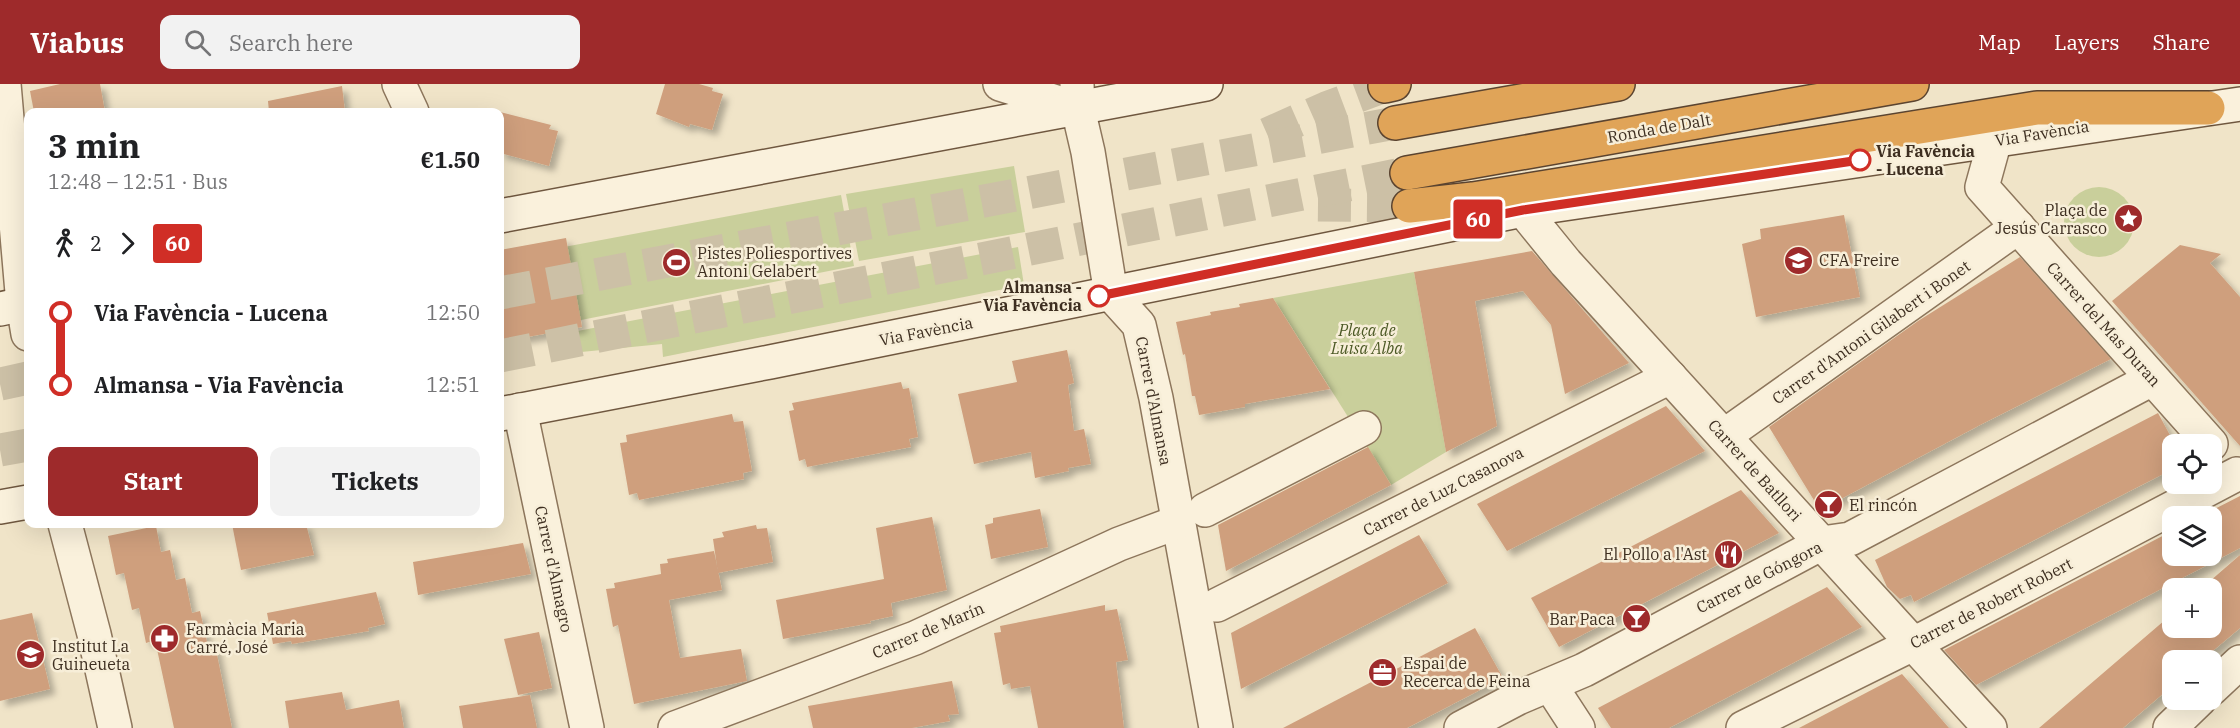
<!DOCTYPE html>
<meta charset="utf-8">
<style>
:root{--surface:#fff;--page:#f2f2f2;--text:#202124;--muted:#757577;--accent:#9e2a2b}
body{margin:0;font-family:"IBM Plex Serif",serif;background:var(--page);color:var(--text);height:100vh;display:flex;flex-direction:column;font-size:22px;white-space:nowrap}
*{box-sizing:border-box;margin:0}
p{font-size:20px;color:var(--muted)}
.icon{flex:none;width:33px;height:33px;fill:none;stroke:currentColor;stroke-width:2;stroke-linecap:round;stroke-linejoin:round}
.map{position:relative;flex:1;overflow:hidden}
.drawer{position:absolute;left:24px;top:24px;width:480px;height:420px;display:flex;flex-direction:column;background:var(--surface);border-radius:12px;box-shadow:0 6px 24px #0002}
.drawer>*{flex:none}
.badge{padding:0 12px;border-radius:4px;font-size:21px;line-height:39px}
.buttons{position:absolute;left:2162px;top:350px;display:grid;gap:12px}
.buttons a{display:grid;place-items:center;width:60px;height:60px;border-radius:12px;background:var(--surface);box-shadow:0 6px 24px #0002;font-size:30px}
.map>.badge{position:absolute;translate:-50% -50%;box-shadow:0 0 0 3px #fff}
.legs{display:flex;align-items:center;gap:9px;height:66px;padding:0 24px;font-size:20px}
.legs p{margin-inline-start:auto}
.overview{display:flex;align-items:center;justify-content:space-between;height:102px;padding:0 24px}
h1{font-size:33px;font-weight:700;line-height:45px}
.cta{display:flex;gap:12px;margin-top:auto;padding:12px 24px}
.cta a{flex:1;height:69px;border-radius:12px;background:var(--accent);color:#fff;font-size:24px;font-weight:700;line-height:69px;text-align:center}
.cta a+a{background:var(--page);color:var(--text)}
ul{padding:0 24px;list-style:none}
li{display:flex;align-items:center;gap:21px;height:72px;font-size:22px}
li i{display:grid;place-items:center;width:9px;height:100%;margin:0 8px;background:currentColor}
li i::after{content:'';width:15px;height:15px;margin:-8px;border:4px solid;border-radius:50%;background:var(--surface)}
li p{margin-inline-start:auto}
li:first-child i{background:linear-gradient(#0000 50%,currentColor 0)}
li:last-child i{background:linear-gradient(currentColor 50%,#0000 0)}
header{display:flex;align-items:center;gap:36px;box-sizing:border-box;height:84px;padding:0 30px;background:var(--accent);color:#fff}
header strong{font-size:28px}
nav{display:flex;gap:33px;margin-inline-start:auto;font-size:21px}
.search{width:420px;height:54px;background:var(--page);display:flex;align-items:center;gap:15px;box-sizing:border-box;padding:0 21px;border-radius:12px;color:var(--muted);font-size:22px}
.map>svg:first-child{display:block}
</style>
<header>
<strong>Viabus</strong>
<div class="search"><svg class="icon" aria-label="search" viewBox="0 0 24 24"><circle cx="10" cy="10" r="6"/><path d="M15 15l6 6"/></svg>Search here</div>
<nav><a>Map</a><a>Layers</a><a>Share</a></nav>
</header>
<div class="map">
<svg width="2240" height="644" viewBox="0 0 2240 644">
<defs>
<filter id="shadow"><feDropShadow dx="5.5" dy="5.5" stdDeviation="3" flood-color="#0004"/></filter>
</defs>
<rect width="100%" height="100%" fill="#f0e4c8"/>
<g fill="#c9cf9b">
<polygon points="1014,82 1025,148 859,177 846,110"/>
<circle cx="2099" cy="138" r="35"/>
<polygon points="841,111 854,182 500,252 500,175"/>
<polygon points="1018,163 1024,201 663,273 662,260 571,269 567,249"/>
<polygon points="1414,188 1446,368 1391,401 1273,214"/>
</g>
<g fill="#cf9f7d" filter="url(#shadow)">
<polygon points="60,0 100,0 105,28 34,28 30,7"/>
<polygon points="665,0 699,0 713,4 712,7 723,10 712,46 690,40 689,43 656,30"/>
<polygon points="342,2 345,28 269,28 268,17"/>
<polygon points="500,28 551,41 549,45 558,47 549,82 500,69"/>
<polygon points="1844,131 1860,213 1756,233 1742,160 1761,155 1760,145"/>
<polygon points="566,154 582,243 500,258 500,166"/>
<polygon points="2180,161 2221,170 2210,179 2240,213 2240,362 2112,217"/>
<polygon points="1532,167 1629,279 1565,310 1551,241 1523,207 1475,217 1497,342 1446,368 1414,188"/>
<polygon points="2020,173 2111,275 1980,341 1820,426 1769,343 1918,237"/>
<polygon points="1273,214 1330,305 1245,320 1245,323 1199,331 1195,312 1192,312 1185,270 1183,271 1176,238 1211,231 1210,228 1240,223 1239,220"/>
<polygon points="1067,266 1074,299 1068,301 1074,347 1084,345 1091,380 1068,384 1069,387 1035,394 1031,368 974,380 958,310 1017,298 1012,277"/>
<polygon points="901,298 903,305 909,304 918,353 909,355 911,363 807,383 805,375 799,377 789,327 794,326 792,319"/>
<polygon points="1666,322 1705,367 1507,467 1477,420"/>
<polygon points="2158,329 2172,355 2172,375 2163,379 2167,388 1914,518 1911,511 1900,515 1887,503 1875,476"/>
<polygon points="732,330 734,338 743,337 752,387 743,389 744,395 639,416 637,409 629,411 620,359 627,358 626,351"/>
<polygon points="1368,363 1391,401 1226,487 1218,441"/>
<polygon points="1741,406 1779,449 1559,563 1531,514"/>
<polygon points="2240,412 2240,464 1976,601 1944,566 2172,447 2172,471 2211,471 2211,432 2201,432"/>
<polygon points="1040,425 1048,463 991,475 985,441 993,439 993,434"/>
<polygon points="932,433 947,506 891,519 893,532 870,537 871,539 783,555 776,516 884,495 876,444"/>
<polygon points="232,440 306,440 314,471 241,486"/>
<polygon points="756,441 757,445 767,444 773,478 718,489 713,455 724,453 722,448"/>
<polygon points="156,442 161,468 170,466 176,496 185,494 192,529 200,527 208,562 215,561 232,644 174,644 155,556 146,559 139,524 132,526 124,489 116,491 108,452"/>
<polygon points="1419,451 1448,499 1241,605 1231,549"/>
<polygon points="523,459 531,490 418,511 413,478"/>
<polygon points="714,467 722,506 669,516 680,574 741,565 747,597 634,620 618,541 613,543 606,505 615,504 614,499 661,490 660,480 668,479 667,475"/>
<polygon points="2240,471 2240,544 2202,576 2172,576 2172,602 2123,644 2039,644 2172,530 2172,543 2211,543 2211,504 2202,504"/>
<polygon points="1827,503 1862,543 1669,644 1611,644 1598,624"/>
<polygon points="376,508 385,540 368,544 369,547 292,560 291,557 273,560 267,529"/>
<polygon points="1105,521 1105,527 1117,525 1128,576 1116,578 1124,644 1038,644 1030,602 1011,605 1010,599 1003,601 994,549 1001,548 1000,542"/>
<polygon points="32,529 50,605 0,617 0,536"/>
<polygon points="1475,544 1503,594 1407,644 1283,644"/>
<polygon points="539,548 552,604 518,611 504,555"/>
<polygon points="1902,590 1949,644 1799,644"/>
<polygon points="952,597 959,630 948,631 950,637 912,644 813,644 808,622"/>
<polygon points="342,608 346,626 399,616 404,644 289,644 285,617"/>
<polygon points="530,611 537,644 463,644 459,622"/>
</g>
<g fill="none" stroke-linecap="round" stroke-linejoin="round">
<g stroke="#ccc0a6" stroke-width="33" stroke-dasharray="33 16" stroke-linecap="butt">
<polyline points="1267,50 1326,24 1385,2"/>
<polyline points="1318,121 1409,122"/>
<polyline points="500,209 1395,39"/>
<polyline points="500,272 1407,89"/>
<polyline points="0,300 28,294"/>
<polyline points="0,366 28,361"/>
</g>
<defs>
<g id="street">
<polyline points="4,0 23,220 28,250"/>
<polyline points="399,0 412,28"/>
<polyline points="1000,0 1078,25"/>
<polyline points="1077,0 1078,25 1088,68 1111,210 1139,241 1156,314 1216,644"/>
<polyline points="1995,56 1982,103 2211,360"/>
<polyline points="1523,126 1566,179 1990,644"/>
<polyline points="520,326 587,644"/>
<polyline points="1724,352 2018,143"/>
<polyline points="1205,426 1364,344"/>
<polyline points="65,440 94,550 115,644"/>
<polyline points="1217,521 1670,293"/>
<polyline points="1550,601 1578,644"/>
<polyline points="2211,605 2240,578"/>
<polyline points="675,644 915,554 1119,460 1178,438"/>
<polyline points="1461,644 1518,614 1584,586 1822,459 1850,455 2152,295"/>
<polyline points="1743,644 1925,554 2237,390"/>
<polyline points="2170,644 2200,615"/>
</g>
<g id="secondary">
<polyline points="500,132 1206,0"/>
<polyline points="0,225 28,219"/>
<polyline points="500,330 770,278 1523,126 2240,20"/>
<polyline points="0,423 28,418"/>
</g>
<g id="highway">
<polyline points="1385,2 1394,0"/>
<polyline points="1395,39 1618,0"/>
<polyline points="1407,89 1912,0"/>
<polyline points="1409,122 1473,115 2037,24 2208,24"/>
</g>
</defs>
<use href="#street" stroke="#8d765c" stroke-width="36"/>
<use href="#secondary" stroke="#6f573f" stroke-width="36"/>
<use href="#highway" stroke="#5b4430" stroke-width="36"/>
<use href="#street" stroke="#faf1dc" stroke-width="33"/>
<use href="#secondary" stroke="#faf1dc" stroke-width="33"/>
<use href="#highway" stroke="#e0a458" stroke-width="33"/>
</g>
<g fill="none" stroke-linecap="round" stroke-linejoin="round">
<defs>
<polyline id="line-1" points="1099,212 1523,126 1860,76"/>
</defs>
<use href="#line-1" stroke="#fff" stroke-width="14"/>
<use href="#line-1" stroke="#d02e26" stroke-width="9"/>
</g>
<defs>
<symbol id="sight-disc" viewBox="-11 -11 22 22"><circle r="9.5" fill="#9e2a2b" stroke="#f7eed8"/><path d="M0-6L1.8-2.2L6-1.7L2.9 1.2L3.7 5.4L0 3.3L-3.7 5.4L-2.9 1.2L-6-1.7L-1.8-2.2Z" fill="#fff"/></symbol>
<symbol id="school-disc" viewBox="-11 -11 22 22"><circle r="9.5" fill="#9e2a2b" stroke="#f7eed8"/><path d="M0-5L7-2L0 1L-7-2ZM-4 1L0 2.5L4 1V4Q0 6-4 4Z" fill="#fff"/></symbol>
<symbol id="stadium-disc" viewBox="-11 -11 22 22"><circle r="9.5" fill="#9e2a2b" stroke="#f7eed8"/><path d="M0-5a6.5 5 0 1 0 0 10a6.5 5 0 1 0 0-10ZM-3.5-1.8h7v3.6h-7Z" fill="#fff"/></symbol>
<symbol id="bar-disc" viewBox="-11 -11 22 22"><circle r="9.5" fill="#9e2a2b" stroke="#f7eed8"/><path d="M-6-5H6L.8 .8V4.5H3.5V6h-7V4.5H-.8V.8Z" fill="#fff"/></symbol>
<symbol id="restaurant-disc" viewBox="-11 -11 22 22"><circle r="9.5" fill="#9e2a2b" stroke="#f7eed8"/><path d="M-5-6h1v4h1v-4h1v4h1v-4h1v5L-1.5 .5V6h-2V.5L-5-1ZM5-6V6H3V1.5H1.5Q1.5-4 5-6Z" fill="#fff"/></symbol>
<symbol id="pharmacy-disc" viewBox="-11 -11 22 22"><circle r="9.5" fill="#9e2a2b" stroke="#f7eed8"/><path d="M-2-6h4v4h4v4h-4v4h-4v-4h-4v-4h4Z" fill="#fff"/></symbol>
<symbol id="office-disc" viewBox="-11 -11 22 22"><circle r="9.5" fill="#9e2a2b" stroke="#f7eed8"/><path d="M-6-3h4V-5.5h4V-3h4V5H-6ZM-1-4.5V-3h2v-1.5ZM-6 0V1H6V0Z" fill="#fff"/></symbol>
</defs>
<g fill-rule="evenodd">
<use href="#sight-disc" x="2112" y="118" width="33" height="33"/>
<use href="#school-disc" x="1782" y="160" width="33" height="33"/>
<use href="#stadium-disc" x="660" y="162" width="33" height="33"/>
<use href="#bar-disc" x="1812" y="404" width="33" height="33"/>
<use href="#restaurant-disc" x="1712" y="454" width="33" height="33"/>
<use href="#bar-disc" x="1620" y="518" width="33" height="33"/>
<use href="#pharmacy-disc" x="148" y="538" width="33" height="33"/>
<use href="#school-disc" x="14" y="554" width="33" height="33"/>
<use href="#office-disc" x="1366" y="572" width="33" height="33"/>
</g>
<g fill="#fff" stroke="#d02e26" stroke-width="3">
<circle cx="1860" cy="76" r="10"/>
<circle cx="1099" cy="212" r="10"/>
</g>
<g text-anchor="middle" dominant-baseline="central" stroke-width="5" stroke-linejoin="round" paint-order="stroke">
<g font-size="16" fill="#3d2e20" stroke="#f7eed8">
<text transform="translate(1659 44) rotate(-10)">Ronda de Dalt</text>
<text transform="translate(2042 49) rotate(-9)">Via Favència</text>
<text transform="translate(2104 240) rotate(48)">Carrer del Mas Duran</text>
<text transform="translate(926 247) rotate(-11)">Via Favència</text>
<text transform="translate(1871 248) rotate(-35)">Carrer d'Antoni Gilabert i Bonet</text>
<text transform="translate(1154 317) rotate(79)">Carrer d'Almansa</text>
<text transform="translate(1755 386) rotate(48)">Carrer de Batllori</text>
<text transform="translate(1443 407) rotate(-27)">Carrer de Luz Casanova</text>
<text transform="translate(554 485) rotate(78)">Carrer d'Almagro</text>
<text transform="translate(1759 493) rotate(-27)">Carrer de Góngora</text>
<text transform="translate(1991 519) rotate(-27)">Carrer de Robert Robert</text>
<text transform="translate(928 546) rotate(-23)">Carrer de Marín</text>
</g>
<g font-size="16" font-weight="bold" fill="#3d2e20" stroke="#f7eed8" text-anchor="start">
<text x="1876" y="67">Via Favència<tspan x="1876" dy="18">- Lucena</tspan></text>
<text x="1082" y="203" text-anchor="end">Almansa -<tspan x="1082" dy="18">Via Favència</tspan></text>
</g>
<g font-size="16" fill="#3d2e20" stroke="#f7eed8" text-anchor="start">
<text x="2107" y="126" text-anchor="end">Plaça de<tspan x="2107" dy="18">Jesús Carrasco</tspan></text>
<text x="697" y="169">Pistes Poliesportives<tspan x="697" dy="18">Antoni Gelabert</tspan></text>
<text x="1819" y="176">CFA Freire</text>
<text x="1849" y="421">El rincón</text>
<text x="1707" y="470" text-anchor="end">El Pollo a l'Ast</text>
<text x="1615" y="535" text-anchor="end">Bar Paca</text>
<text x="186" y="545">Farmàcia Maria<tspan x="186" dy="18">Carré, José</tspan></text>
<text x="52" y="562">Institut La<tspan x="52" dy="18">Guineueta</tspan></text>
<text x="1403" y="579">Espai de<tspan x="1403" dy="18">Recerca de Feina</tspan></text>
</g>
<g font-size="16" font-style="italic" fill="#4d5a26" stroke="#f7eed8">
<text x="1367" y="246">Plaça de<tspan x="1367" dy="18">Luisa Alba</tspan></text>
</g>
</g>
</svg>
<div class="buttons">
<a><svg class="icon" aria-label="locate" viewBox="0 0 24 24"><circle cx="12" cy="12" r="6"/><path d="M12 2v4M12 18v4M2 12h4M18 12h4"/></svg></a>
<a><svg class="icon" aria-label="layers" viewBox="0 0 24 24"><path d="M12 4l9 5-9 5-9-5zM3 14l9 5 9-5"/></svg></a>
<a>+</a>
<a>−</a>
</div>
<b class="badge" style="left:1478px;top:135px;background:#d02e26;color:#fff">60</b>
<section class="drawer">
<div class="overview"><div><h1>3 min</h1><p>12:48 – 12:51 · Bus</p></div><b>€1.50</b></div>
<div class="legs"><svg class="icon" aria-label="walk" viewBox="0 0 24 24"><circle cx="13" cy="4" r="2"/><path d="M13 8l-2 6 4 7M11 14l-3 7M7 12l3-4h3l4 4"/></svg>2<svg class="icon" aria-label="forward" viewBox="0 0 24 24"><path d="M9 5l7 7-7 7"/></svg><b class="badge" style="background:#d02e26;color:#fff">60</b></div>
<ul>
<li><i style="color:#d02e26"></i><b>Via Favència - Lucena</b><p>12:50</p></li>
<li><i style="color:#d02e26"></i><b>Almansa - Via Favència</b><p>12:51</p></li>
</ul>
<div class="cta"><a>Start</a><a>Tickets</a></div>
</section>
</div>
